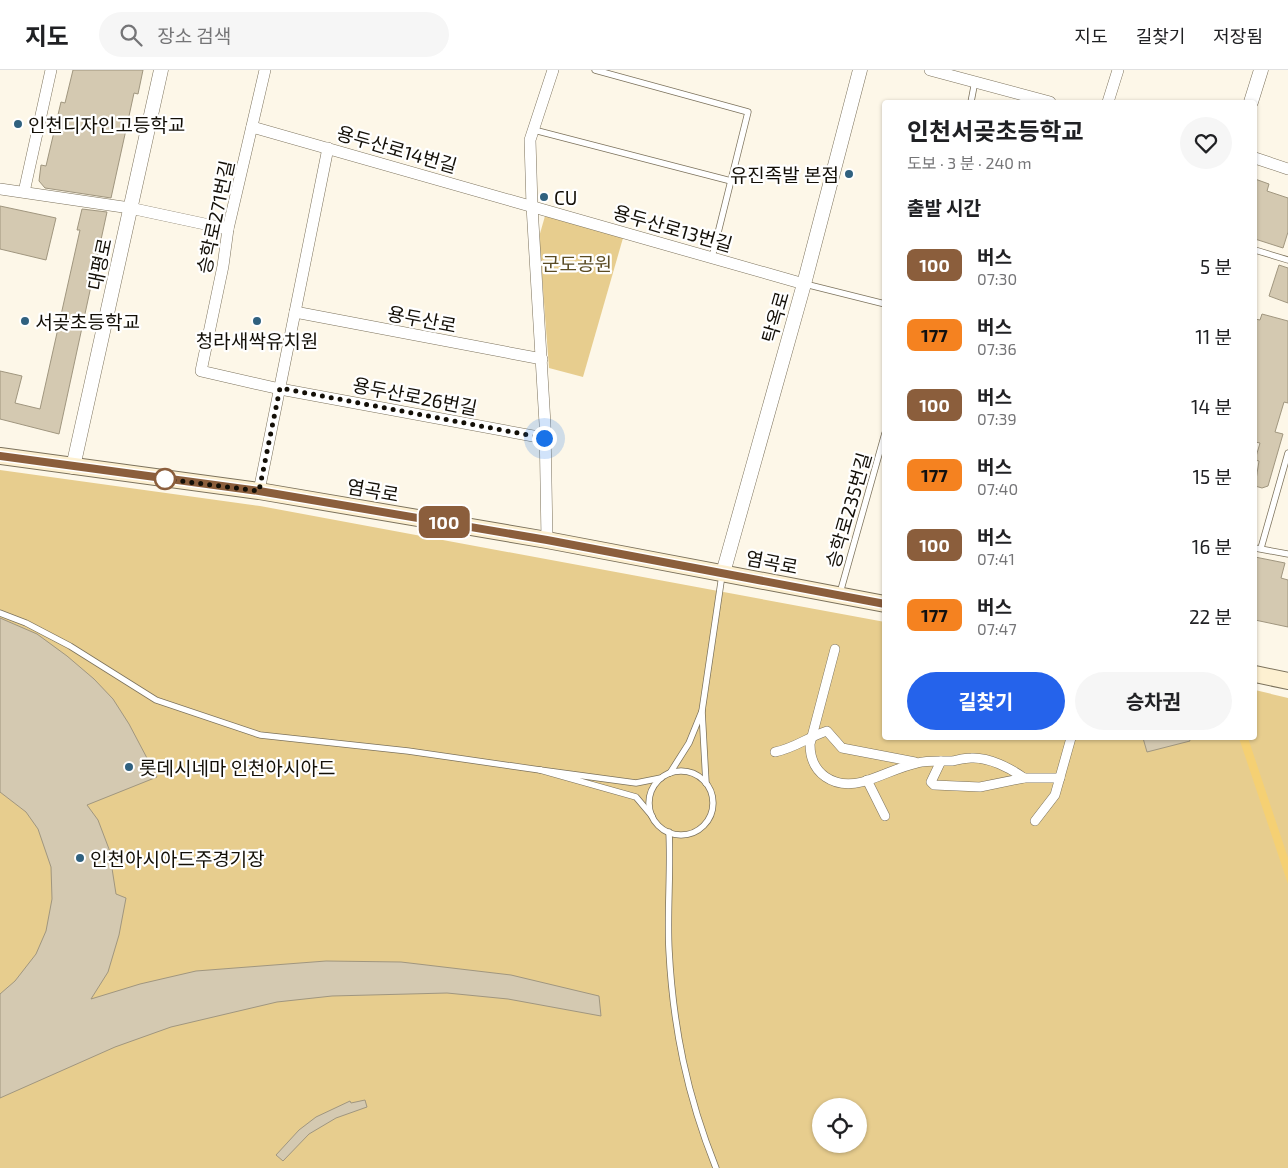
<!DOCTYPE html>
<html lang="ko">
<meta charset="utf-8">
<style>
:root{--surface:#fff;--page:#f6f6f6;--text:#202124;--muted:#757577;--line:#e0e0e0;--accent:#2563eb}
body{margin:0;font-family:"Exo 2","Noto Sans KR",sans-serif;background:var(--page);color:var(--text);height:100vh;display:flex;flex-direction:column;font-size:19px;white-space:nowrap}
*{box-sizing:border-box;margin:0}
p{font-size:16px;color:var(--muted)}
.icon{flex:none;width:28px;height:28px;fill:none;stroke:currentColor;stroke-width:2;stroke-linecap:round;stroke-linejoin:round}
.map{position:relative;flex:1;overflow:hidden}
.side{position:absolute;left:882px;top:30px;width:375px;height:640px;display:flex;flex-direction:column;background:var(--surface);border-radius:5px;box-shadow:0 1px 4px #0004}
.side>*{flex:none}
.badge{padding:0 10px;border-radius:8px;font-size:18px;line-height:32px}
.controls{position:absolute;left:812px;top:1028px;display:grid;gap:10px}
.controls a{display:grid;place-items:center;width:55px;height:55px;border-radius:50%;background:var(--surface);box-shadow:0 1px 4px #0004;font-size:25px}
.you{position:absolute;width:25px;height:25px;margin:-12px;border:4px solid #fff;border-radius:50%;background:#1a73e8;box-shadow:0 0 0 8px #1a73e833}
.map>.badge{position:absolute;translate:-50% -50%;box-shadow:0 0 0 2px #fff}
h2{padding:0 25px;font-size:19px;line-height:45px}
.round{display:grid;place-items:center;flex:none;width:52px;height:52px;border-radius:26px;background:var(--page)}
.overview{display:flex;align-items:center;justify-content:space-between;height:85px;padding:0 25px}
h1{font-size:24px;font-weight:700;line-height:38px}
.button{display:flex;gap:10px;margin-top:auto;padding:10px 25px}
.button a{flex:1;height:58px;border-radius:30px;background:var(--accent);color:#fff;font-size:20px;font-weight:700;line-height:58px;text-align:center}
.button a+a{background:var(--page);color:var(--text)}
ul{padding:0;list-style:none}
li{display:flex;align-items:center;gap:15px;height:70px;padding:0 25px}
li div{flex:1}
li b{display:block;font-size:19px}
li em{font-style:normal}
li .badge{min-width:55px;font-weight:700;text-align:center}
header{display:flex;align-items:center;gap:30px;box-sizing:border-box;height:70px;padding:0 25px;background:var(--surface);border-bottom:1px solid var(--line)}
header strong{font-size:24px}
nav{display:flex;gap:28px;margin-inline-start:auto;font-size:18px}
.search{width:350px;height:45px;background:var(--page);display:flex;align-items:center;gap:12px;box-sizing:border-box;padding:0 18px;border-radius:28px;color:var(--muted);font-size:19px}
.map>svg:first-child{display:block}
</style>
<header>
<strong>지도</strong>
<div class="search"><svg class="icon" aria-label="search" viewBox="0 0 24 24"><circle cx="10" cy="10" r="6"/><path d="M15 15l6 6"/></svg>장소 검색</div>
<nav><a>지도</a><a>길찾기</a><a>저장됨</a></nav>
</header>
<div class="map">
<svg width="1288" height="1098" viewBox="0 0 1288 1098">
<rect width="100%" height="100%" fill="#fdf7e8"/>
<g fill="#e7cd8e" fill-rule="evenodd">
<polygon points="545,146 623,168 583,307 549,298 539,167"/>
<path d="M0 400 260 436 885 552V668H1255V620L1288 628V1098H0ZM821 1036H859V1074H821Z"/>
</g>
<polygon fill="#f5d073" points="1239,668 1248,668 1288,788 1288,814"/>
<g fill="#d4c9b1" stroke="#a0967f">
<polygon points="73,0 143,0 138,24 134,23 129,46 111,128 45,118 39,111 41,95 46,96 61,32 65,33"/>
<polygon points="1255,109 1269,114 1267,121 1288,128 1288,162 1283,178 1255,169"/>
<polygon points="0,136 56,148 46,190 0,179"/>
<polygon points="82,139 107,142 59,364 0,349 0,301 22,306 15,333 40,339 80,160 77,160"/>
<polygon points="1279,195 1288,198 1288,233 1269,226"/>
<polygon points="1262,244 1288,251 1288,333 1284,332 1275,362 1283,364 1268,416 1262,418 1255,416 1259,391 1255,390 1260,373 1255,372 1255,249 1260,250"/>
<polygon points="1255,487 1285,493 1281,508 1288,510 1288,557 1255,550"/>
<polygon points="0,548 37,564 67,586 94,609 113,629 129,654 157,707 87,735 98,750 109,779 116,824 126,828 119,865 108,902 91,929 140,914 196,901 326,891 401,892 511,905 599,926 601,946 508,929 447,923 332,926 277,932 171,957 115,977 0,1028 0,924 15,911 36,884 46,861 52,829 51,797 38,759 26,742 0,722"/>
<polygon points="1143,668 1189,668 1190,671 1147,682"/>
<polygon points="365,1030 367,1037 336,1048 309,1064 283,1091 276,1085 299,1060 316,1047 350,1031 351,1033"/>
</g>
<g fill="none" stroke-linecap="round" stroke-linejoin="round">
<defs>
<g id="service">
<polyline points="595,0 748,42 712,187"/>
<polyline points="971,32 975,11"/>
<polyline points="534,60 731,111"/>
<polyline points="1255,180 1288,190"/>
<polyline points="805,214 885,234"/>
<polyline points="1255,478 1288,484"/>
<polyline points="1261,478 1288,383"/>
<polyline points="840,523 885,363"/>
<polyline points="0,543 26,553 70,576 156,630 260,665 408,681 540,700"/>
<polyline points="702,641 722,505"/>
<circle cx="681" cy="733" r="32"/>
<polyline points="670,703 689,673 702,641 706,713"/>
<polyline points="652,746 636,727 540,700 636,713 661,708"/>
<path d="M669 762C671 801 667 841 669 880 673 957 687 1026 716 1098"/>
</g>
<g id="pedestrian">
<path d="M835 579 810 674C810 704 834 719 862 712 881 707 898 697 917 693 928 690 940 691 952 691 958 690 964 688 971 688 989 687 1010 698 1024 708"/>
<path d="M775 682C795 678 808 667 827 661L842 678 915 692"/>
<polyline points="941,691 931,712 934,715 980,717 1024,708 1060,708"/>
<polyline points="867,710 885,746"/>
<polyline points="1035,751 1055,725 1071,668"/>
</g>
<g id="minor">
<polyline points="265,0 228,159 223,196 201,301 280,319 544,368"/>
<polyline points="930,0 1050,32"/>
<polyline points="1108,32 1118,0"/>
<polyline points="252,57 804,214"/>
<polyline points="1255,88 1288,99"/>
<polyline points="0,119 130,138 228,159"/>
<polyline points="24,122 51,0"/>
<polyline points="295,242 542,289"/>
<polyline points="259,421 328,78"/>
<polyline points="547,470 545,354 532,136 530,70 553,0"/>
</g>
<g id="tertiary">
<polyline points="1251,32 1261,0"/>
<polyline points="73,397 161,0"/>
<polyline points="723,503 804,214 860,0"/>
</g>
<g id="secondary">
<polyline points="0,386 259,421 547,470 885,534"/>
<polyline points="1255,604 1288,611"/>
</g>
</defs>
<use href="#service" stroke="#7c725c" stroke-width="7"/>
<use href="#pedestrian" stroke="#7c725c" stroke-width="10"/>
<use href="#minor" stroke="#7c725c" stroke-width="12"/>
<use href="#tertiary" stroke="#7c725c" stroke-width="15"/>
<use href="#secondary" stroke="#7c725c" stroke-width="18"/>
<use href="#service" stroke="#fff" stroke-width="5.5"/>
<use href="#pedestrian" stroke="#fff" stroke-width="9"/>
<use href="#minor" stroke="#fff" stroke-width="11"/>
<use href="#tertiary" stroke="#fff" stroke-width="14"/>
<use href="#secondary" stroke="#fdf0d1" stroke-width="16"/>
</g>
<g fill="none" stroke-linecap="round" stroke-linejoin="round">
<defs>
<polyline id="line" points="0,386 259,421 547,470 885,534"/>
</defs>
<use href="#line" stroke="#fff" stroke-width="11"/>
<use href="#line" stroke="#8b5e3c" stroke-width="8"/>
<polyline stroke="#130f07" stroke-width="5" stroke-dasharray="0 9" points="165,409 259,421 280,318 544,368"/>
</g>
<g fill="#30617f" stroke="#fff" stroke-width="2">
<circle cx="18" cy="54" r="5"/>
<circle cx="849" cy="104" r="5"/>
<circle cx="544" cy="127" r="5"/>
<circle cx="25" cy="251" r="5"/>
<circle cx="257" cy="251" r="5"/>
<circle cx="129" cy="697" r="5"/>
<circle cx="80" cy="788" r="5"/>
</g>
<circle fill="#fff" stroke="#8b5e3c" stroke-width="2.5" cx="165" cy="409" r="10"/>
<g text-anchor="middle" dominant-baseline="central" stroke-width="4.5" stroke-linejoin="round" paint-order="stroke">
<g font-size="19" fill="#130f07" stroke="#fff" text-anchor="start">
<text x="28" y="54">인천디자인고등학교</text>
<text x="839" y="104" text-anchor="end">유진족발 본점</text>
<text x="554" y="127">CU</text>
<text x="35" y="251">서곶초등학교</text>
<text x="257" y="270" text-anchor="middle">청라새싹유치원</text>
<text x="139" y="697">롯데시네마 인천아시아드</text>
<text x="90" y="788">인천아시아드주경기장</text>
</g>
<g font-size="19" fill="#130f07" stroke="#fff">
<text transform="translate(397 79) rotate(16)">용두산로14번길</text>
<text transform="translate(215 147) rotate(-78)">승학로271번길</text>
<text transform="translate(673 158) rotate(16)">용두산로13번길</text>
<text transform="translate(99 194) rotate(-78)">대평로</text>
<text transform="translate(775 247) rotate(-74)">탁옥로</text>
<text transform="translate(422 249) rotate(11)">용두산로</text>
<text transform="translate(415 326) rotate(11)">용두산로26번길</text>
<text transform="translate(373 420) rotate(10)">염곡로</text>
<text transform="translate(848 440) rotate(-74)">승학로235번길</text>
<text transform="translate(772 492) rotate(11)">염곡로</text>
</g>
<g font-size="19" fill="#5b4c24" stroke="#fff">
<text x="577" y="193">군도공원</text>
</g>
</g>
</svg>
<div class="controls">
<a><svg class="icon" aria-label="locate" viewBox="0 0 24 24"><circle cx="12" cy="12" r="6"/><path d="M12 2v4M12 18v4M2 12h4M18 12h4"/></svg></a>
</div>
<div class="you" style="left:544px;top:368px"></div>
<b class="badge" style="left:444px;top:452px;background:#8b5e3c;color:#fff">100</b>
<section class="side">
<div class="overview"><div><h1>인천서곶초등학교</h1><p>도보 · 3 분 · 240 m</p></div><a class="round"><svg class="icon" aria-label="heart" viewBox="0 0 24 24"><path d="M12 20l-8-8c-3-5 5-10 8-4 3-6 11-1 8 4z"/></svg></a></div>
<h2>출발 시간</h2>
<ul>
<li><span class="badge" style="background:#8b5e3c;color:#fff">100</span><div><b>버스</b><p>07:30</p></div><em>5 분</em></li>
<li><span class="badge" style="background:#f58220;color:#111">177</span><div><b>버스</b><p>07:36</p></div><em>11 분</em></li>
<li><span class="badge" style="background:#8b5e3c;color:#fff">100</span><div><b>버스</b><p>07:39</p></div><em>14 분</em></li>
<li><span class="badge" style="background:#f58220;color:#111">177</span><div><b>버스</b><p>07:40</p></div><em>15 분</em></li>
<li><span class="badge" style="background:#8b5e3c;color:#fff">100</span><div><b>버스</b><p>07:41</p></div><em>16 분</em></li>
<li><span class="badge" style="background:#f58220;color:#111">177</span><div><b>버스</b><p>07:47</p></div><em>22 분</em></li>
</ul>
<div class="button"><a>길찾기</a><a>승차권</a></div>
</section>
</div>
